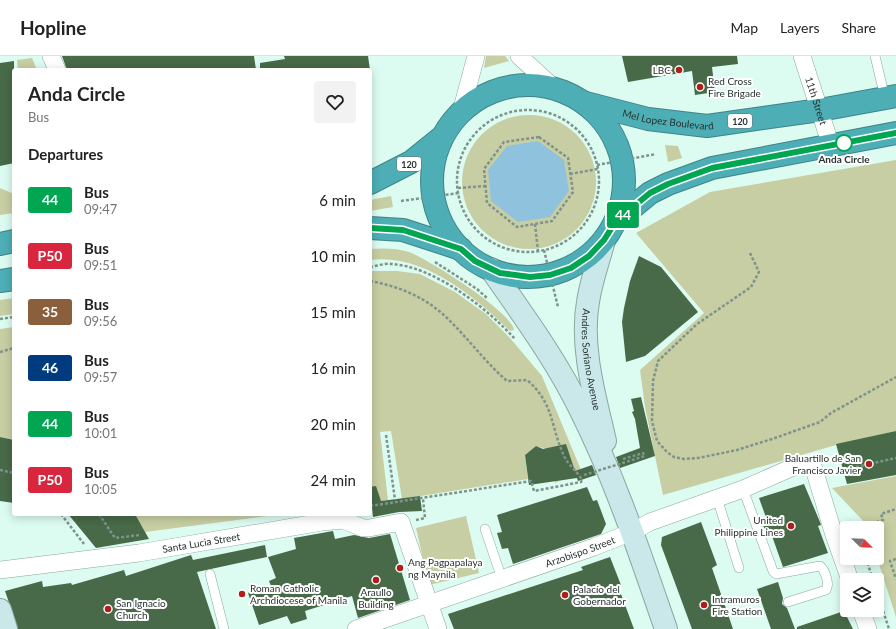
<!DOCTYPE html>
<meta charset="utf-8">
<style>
:root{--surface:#fff;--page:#f2f2f2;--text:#222;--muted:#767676;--line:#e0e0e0}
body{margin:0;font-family:Lato,sans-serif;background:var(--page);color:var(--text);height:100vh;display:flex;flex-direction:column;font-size:15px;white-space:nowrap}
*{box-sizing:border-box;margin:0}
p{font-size:13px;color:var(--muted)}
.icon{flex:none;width:22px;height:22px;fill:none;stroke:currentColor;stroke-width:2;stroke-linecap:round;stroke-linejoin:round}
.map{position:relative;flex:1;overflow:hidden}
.side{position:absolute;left:12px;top:12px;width:360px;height:448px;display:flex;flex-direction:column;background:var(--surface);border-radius:4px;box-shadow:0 2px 10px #0003}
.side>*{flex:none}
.badge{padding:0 8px;border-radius:3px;font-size:14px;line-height:26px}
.needle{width:26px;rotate:113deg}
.buttons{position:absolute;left:840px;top:465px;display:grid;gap:8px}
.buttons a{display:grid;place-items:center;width:44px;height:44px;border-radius:4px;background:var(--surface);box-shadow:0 2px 10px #0003;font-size:20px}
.map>.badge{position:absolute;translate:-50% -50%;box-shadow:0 0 0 2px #fff}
h2{padding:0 16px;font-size:15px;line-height:36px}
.round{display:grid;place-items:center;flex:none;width:42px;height:42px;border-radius:4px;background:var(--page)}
.summary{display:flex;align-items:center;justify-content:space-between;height:68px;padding:0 16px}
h1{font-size:19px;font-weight:700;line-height:30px}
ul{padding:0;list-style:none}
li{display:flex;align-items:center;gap:12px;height:56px;padding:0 16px}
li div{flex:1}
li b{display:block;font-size:15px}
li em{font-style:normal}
li .badge{min-width:44px;font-weight:700;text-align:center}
header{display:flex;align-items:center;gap:24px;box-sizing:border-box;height:56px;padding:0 20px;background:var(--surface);border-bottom:1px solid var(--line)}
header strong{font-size:19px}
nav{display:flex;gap:22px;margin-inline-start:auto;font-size:14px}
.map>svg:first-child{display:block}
</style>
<header>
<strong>Hopline</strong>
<nav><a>Map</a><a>Layers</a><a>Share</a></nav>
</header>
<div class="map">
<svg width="896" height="573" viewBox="0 0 896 573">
<rect width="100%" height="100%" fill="#dcfbf1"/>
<g fill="#c7cea3">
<polygon points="486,0 505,0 509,5 484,12"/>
<polygon points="32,2 37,14 18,14 17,4"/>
<circle cx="529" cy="126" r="67"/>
<polygon points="665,89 678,90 682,102 668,106"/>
<polygon points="896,104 896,375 836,389 663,439 645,351 640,314 704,257 636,177 710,136"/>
<polygon points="0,132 14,138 14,157 0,159"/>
<polygon points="391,140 393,151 370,155 370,144"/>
<path d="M370 193C383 192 397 192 409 196 428 203 512 256 514 274L510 275C474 240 423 197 370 204Z"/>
<polygon points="370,215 397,215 420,218 455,236 486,258 510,282 542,320 581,414 555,427 549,394 536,390 525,399 528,423 402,443 391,375 380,376 388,444 370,447"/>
<polygon points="14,242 14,258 0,260 0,244"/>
<polygon points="14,271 14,384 0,381 0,273"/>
<polygon points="896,420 896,561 877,502 877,472 867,472 866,468 832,432"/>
<polygon points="135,458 282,458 145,476"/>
<polygon points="466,460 479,517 429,529 416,472"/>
</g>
<polygon fill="#8fc2dd" points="538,85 564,104 569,135 550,161 518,166 491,145 488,114 507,90"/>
<g fill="#486a48">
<polygon points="62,0 254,0 256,14 67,14"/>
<polygon points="284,0 368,0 370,14 260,14 260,7 285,3"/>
<polygon points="622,0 737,0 738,8 712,11 715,36 695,39 692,15 628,26"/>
<polygon points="14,5 14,107 0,110 0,7"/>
<polygon points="639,200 661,211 698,256 645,300 626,306 622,266 624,252 630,225"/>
<polygon points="641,341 655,400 620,412 616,401 640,392 635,363 632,356 634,355 631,343"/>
<polygon points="896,375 896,419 847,428 836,388"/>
<polygon points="0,381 14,384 14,447 0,445"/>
<polygon points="566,388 575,415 592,409 596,419 578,425 577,422 529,429 525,399 536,390 543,393"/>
<polygon points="804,428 820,466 821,469 818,470 828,497 783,511 772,480 767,482 764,472 763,469 768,467 759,442"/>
<polygon points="376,430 381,445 420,440 422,455 399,456 373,461 370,431"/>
<polygon points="587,431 593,445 597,444 606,468 601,478 513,508 508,492 502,493 497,477 502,476 497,459"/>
<polygon points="68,458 135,458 149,483 96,492"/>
<polygon points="701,466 717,509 712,512 733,573 692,573 661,489 662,481"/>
<polygon points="333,475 335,483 354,479 369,482 390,478 410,544 358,562 352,540 305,555 307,563 291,568 287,560 259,569 248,537 271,530 269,525 276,522 268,501 296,493 294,482"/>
<polygon points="265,489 267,501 197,516 216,573 18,573 5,535 42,525 43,531 71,527 72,529 124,514 126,520 191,499 193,504"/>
<polygon points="610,501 621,529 618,530 634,573 454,573 448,558 583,514 581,511"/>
<polygon points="778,526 783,542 782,548 787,552 795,573 771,573 757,533"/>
<polygon points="844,555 853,573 797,573 797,571"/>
</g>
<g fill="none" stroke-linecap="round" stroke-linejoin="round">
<defs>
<g id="lane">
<polyline points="875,0 885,42"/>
<path d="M743 433 773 515 776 518 820 510C825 514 830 528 826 534L788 546"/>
<polyline points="717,442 739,512"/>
<polyline points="485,473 502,523"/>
<polyline points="210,518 224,573"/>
</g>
<g id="street">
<polyline points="51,0 57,14"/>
<polyline points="519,0 554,32"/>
<path id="s1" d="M802 0 831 90"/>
<polyline points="461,56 476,0"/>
<path id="s2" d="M0 514 139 497 322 466 343 464 363 472H369L401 466 438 573"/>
<polyline points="861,554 868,573"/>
<path id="s3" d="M356 573 594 491 632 476 650 466 743 433 800 408H808L814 413 834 479 850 524"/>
</g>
<g id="secondary">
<path id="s4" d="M604 184C599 204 591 225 588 246 580 291 595 341 605 385"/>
<path d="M491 213C522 258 555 302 579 351 615 422 640 498 666 573"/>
<polyline points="0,554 6,573"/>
</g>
<g id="highway">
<circle cx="528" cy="125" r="96"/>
<path id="s5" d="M586 47 648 63 707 70 820 54 896 40"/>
<polyline points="370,127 411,106 442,81"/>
<polyline points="616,165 650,137 668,128 712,112 896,77"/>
<polyline points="370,172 403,174 461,193"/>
<polyline points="0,188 14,185"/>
<polyline points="0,225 14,223"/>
</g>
</defs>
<use href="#lane" stroke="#8ba89e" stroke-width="10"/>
<use href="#street" stroke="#8ba89e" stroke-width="18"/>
<use href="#secondary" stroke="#8ba89e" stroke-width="24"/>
<use href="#highway" stroke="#408386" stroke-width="24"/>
<g stroke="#7e938c" stroke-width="2.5" stroke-dasharray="3 2" stroke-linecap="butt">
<circle cx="528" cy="125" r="71"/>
<polygon points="539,81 568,102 573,136 552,165 517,171 487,147 484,113 504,86"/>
<polyline points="597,109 656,98"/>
<polyline points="570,118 598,113"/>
<polyline points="458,132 486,130"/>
<polyline points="401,145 459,137"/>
<polyline points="535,168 538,195"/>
<polyline points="544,194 558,251"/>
<polyline points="750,197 759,216 751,231 697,268 658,305 653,325 652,365 657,385 667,396 674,401 684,403 698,402 737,394 772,383 820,366 831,357 896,321"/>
<polyline points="435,206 477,233 487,242"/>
<path d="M370 211C377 210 385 207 391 208 434 210 488 253 515 283"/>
<path d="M370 225C398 230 425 241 446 261 468 282 485 306 507 325L527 324C554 347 550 369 564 400 568 409 578 416 582 424L581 426 534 435 531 425 370 450"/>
<polyline points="0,263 14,261"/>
<polyline points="0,296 14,292"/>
<polyline points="386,379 395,444"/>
<polyline points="623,403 643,397 645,400"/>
<polyline points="856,411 896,402"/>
<polyline points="0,414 14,417"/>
<polyline points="61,458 84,488"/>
<polyline points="99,458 115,482 140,479"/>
<polyline points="416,464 425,462 423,443"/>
<polyline points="857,472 883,464 881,458 896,453"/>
<polyline points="866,502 873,524"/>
<polyline points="896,503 890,505 896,523"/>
<polyline points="877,536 889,573"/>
</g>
<use href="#lane" stroke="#fff" stroke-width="9"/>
<use href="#street" stroke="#fff" stroke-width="17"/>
<use href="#secondary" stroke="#cae7e9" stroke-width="22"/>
<use href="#highway" stroke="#4eaeb5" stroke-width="22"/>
<polyline stroke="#7e938c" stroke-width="2.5" stroke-dasharray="3 2" stroke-linecap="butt" points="584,419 645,400"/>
</g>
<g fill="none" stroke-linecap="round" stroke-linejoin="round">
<defs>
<polyline id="line" points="370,172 403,174 461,193 475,205 500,217 530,221 550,219 571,212 589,200 604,184 616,165 650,137 668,128 712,112 896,77"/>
</defs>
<use href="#line" stroke="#fff" stroke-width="9"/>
<use href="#line" stroke="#00a651" stroke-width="6"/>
</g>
<g fill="#af1e19" stroke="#fff" stroke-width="1.5">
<circle cx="679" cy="14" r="4"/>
<circle cx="700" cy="31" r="4"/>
<circle cx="869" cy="408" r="4"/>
<circle cx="791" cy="470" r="4"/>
<circle cx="400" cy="512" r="4"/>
<circle cx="376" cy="524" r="4"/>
<circle cx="242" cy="538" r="4"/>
<circle cx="565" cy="539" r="4"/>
<circle cx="704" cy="549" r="4"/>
<circle cx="108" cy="553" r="4"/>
</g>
<circle fill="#fff" stroke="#00a651" stroke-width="2" cx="844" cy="87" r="8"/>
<g text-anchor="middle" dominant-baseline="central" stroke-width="4" stroke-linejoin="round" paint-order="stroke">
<g fill="#fff" stroke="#68706d" stroke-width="1">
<rect x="728" y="58" width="24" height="14" rx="3"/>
<rect x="397" y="101" width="24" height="14" rx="3"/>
</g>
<g font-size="9" font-weight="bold" fill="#27332f">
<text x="740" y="65">120</text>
<text x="409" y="108">120</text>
</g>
<g font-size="10" fill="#27332f" stroke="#fff" text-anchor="start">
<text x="671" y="14" text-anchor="end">LBC</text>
<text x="708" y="25">Red Cross<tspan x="708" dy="12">Fire Brigade</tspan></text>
<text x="861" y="402" text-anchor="end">Baluartillo de San<tspan x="861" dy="12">Francisco Javier</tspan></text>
<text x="783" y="464" text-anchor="end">United<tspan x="783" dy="12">Philippine Lines</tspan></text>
<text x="408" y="506">Ang Pagpapalaya<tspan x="408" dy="12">ng Maynila</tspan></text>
<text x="250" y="532">Roman Catholic<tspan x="250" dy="12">Archdiocese of Manila</tspan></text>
<text x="573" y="533">Palacío del<tspan x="573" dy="12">Gobernador</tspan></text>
<text x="376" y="536" text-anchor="middle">Araullo<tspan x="376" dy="12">Building</tspan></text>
<text x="712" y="543">Intramuros<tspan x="712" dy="12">Fire Station</tspan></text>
<text x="116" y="547">San Ignacio<tspan x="116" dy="12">Church</tspan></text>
</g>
<g font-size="10" fill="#27332f" stroke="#fff">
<text stroke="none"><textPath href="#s1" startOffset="47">11th Street</textPath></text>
<text stroke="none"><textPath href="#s5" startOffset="84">Mel Lopez Boulevard</textPath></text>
<text stroke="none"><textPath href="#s4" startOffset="122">Andres Soriano Avenue</textPath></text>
<text stroke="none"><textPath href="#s2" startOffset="203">Santa Lucia Street</textPath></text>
<text stroke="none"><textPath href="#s3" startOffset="237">Arzobispo Street</textPath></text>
</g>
<g font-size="10" font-weight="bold" fill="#27332f" stroke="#fff">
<text x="844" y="103">Anda Circle</text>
</g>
</g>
</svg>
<div class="buttons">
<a><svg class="needle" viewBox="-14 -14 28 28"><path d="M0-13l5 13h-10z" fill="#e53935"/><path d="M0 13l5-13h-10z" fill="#767676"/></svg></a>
<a><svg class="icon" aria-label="layers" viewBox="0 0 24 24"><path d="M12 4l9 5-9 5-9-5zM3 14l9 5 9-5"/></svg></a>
</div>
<b class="badge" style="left:623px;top:159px;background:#00a651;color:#fff">44</b>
<section class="side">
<div class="summary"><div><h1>Anda Circle</h1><p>Bus</p></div><a class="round"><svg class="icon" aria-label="heart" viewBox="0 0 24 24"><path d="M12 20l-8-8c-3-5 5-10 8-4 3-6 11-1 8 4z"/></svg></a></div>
<h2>Departures</h2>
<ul>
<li><span class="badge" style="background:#00a651;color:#fff">44</span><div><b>Bus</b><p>09:47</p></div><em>6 min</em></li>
<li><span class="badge" style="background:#d7263d;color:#fff">P50</span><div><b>Bus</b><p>09:51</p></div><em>10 min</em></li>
<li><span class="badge" style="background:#8b5e3c;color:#fff">35</span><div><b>Bus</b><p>09:56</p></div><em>15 min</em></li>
<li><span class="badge" style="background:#003b80;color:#fff">46</span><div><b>Bus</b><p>09:57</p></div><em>16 min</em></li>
<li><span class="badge" style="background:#00a651;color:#fff">44</span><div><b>Bus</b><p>10:01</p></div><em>20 min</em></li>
<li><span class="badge" style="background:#d7263d;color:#fff">P50</span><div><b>Bus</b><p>10:05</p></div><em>24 min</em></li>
</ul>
</section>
</div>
